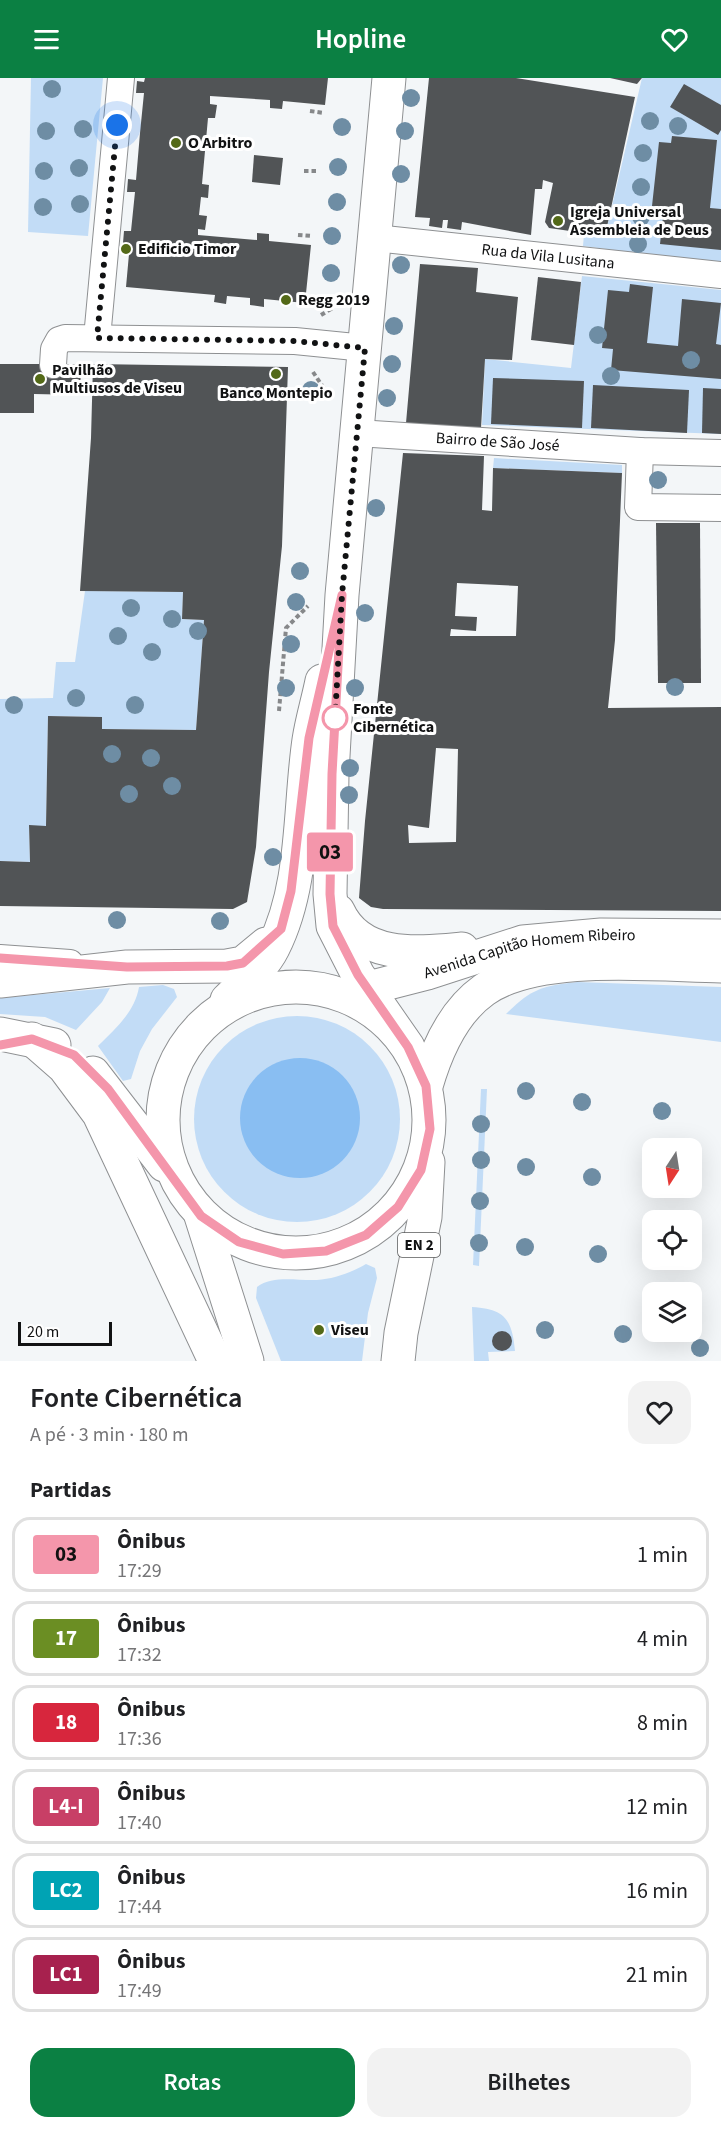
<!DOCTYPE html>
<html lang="pt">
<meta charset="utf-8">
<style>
:root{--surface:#fff;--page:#f2f2f2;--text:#202124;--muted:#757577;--line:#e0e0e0;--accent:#0b8043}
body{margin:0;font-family:"Source Sans 3",sans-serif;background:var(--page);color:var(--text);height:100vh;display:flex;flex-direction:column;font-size:22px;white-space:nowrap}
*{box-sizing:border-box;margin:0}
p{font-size:20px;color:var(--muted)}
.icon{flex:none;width:33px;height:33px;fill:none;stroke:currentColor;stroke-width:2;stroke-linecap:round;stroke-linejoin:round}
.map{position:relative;height:1283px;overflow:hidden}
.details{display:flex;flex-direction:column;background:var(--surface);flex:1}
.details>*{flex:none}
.badge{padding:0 12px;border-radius:4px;font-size:21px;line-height:39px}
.needle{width:39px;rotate:192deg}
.buttons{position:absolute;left:642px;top:1060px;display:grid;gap:12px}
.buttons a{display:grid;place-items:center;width:60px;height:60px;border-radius:12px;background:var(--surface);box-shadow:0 6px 24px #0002;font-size:30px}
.scale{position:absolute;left:18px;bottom:15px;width:94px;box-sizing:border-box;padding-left:6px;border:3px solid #111213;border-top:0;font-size:16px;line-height:21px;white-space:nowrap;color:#111213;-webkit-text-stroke:4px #fff;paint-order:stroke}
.you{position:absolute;width:30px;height:30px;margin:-15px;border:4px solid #fff;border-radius:50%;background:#1a73e8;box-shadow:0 0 0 9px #1a73e833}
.map>.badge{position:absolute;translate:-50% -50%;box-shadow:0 0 0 3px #fff}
h2{padding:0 30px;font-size:22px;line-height:54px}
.round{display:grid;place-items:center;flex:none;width:63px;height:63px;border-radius:18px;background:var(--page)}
.head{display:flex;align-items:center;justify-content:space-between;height:102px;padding:0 30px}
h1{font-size:28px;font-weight:600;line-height:45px}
.action{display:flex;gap:12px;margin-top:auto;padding:12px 30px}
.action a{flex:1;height:69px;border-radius:18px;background:var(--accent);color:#fff;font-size:24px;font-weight:600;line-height:69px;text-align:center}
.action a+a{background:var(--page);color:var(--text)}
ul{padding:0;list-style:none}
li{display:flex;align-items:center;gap:18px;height:75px;margin:0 12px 9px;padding:0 18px;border:3px solid var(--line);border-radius:18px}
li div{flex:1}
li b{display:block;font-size:22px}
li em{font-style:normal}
li .badge{min-width:66px;font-weight:700;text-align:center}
header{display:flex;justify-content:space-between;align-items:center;height:78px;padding:0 30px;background:var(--accent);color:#fff;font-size:27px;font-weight:600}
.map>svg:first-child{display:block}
</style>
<header><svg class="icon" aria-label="menu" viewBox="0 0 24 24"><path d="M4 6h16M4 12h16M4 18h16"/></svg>Hopline<svg class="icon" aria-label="heart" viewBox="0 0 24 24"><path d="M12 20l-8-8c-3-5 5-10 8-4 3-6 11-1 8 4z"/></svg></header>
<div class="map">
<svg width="721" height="1283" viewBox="0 0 721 1283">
<rect width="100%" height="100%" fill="#f3f6f8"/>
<g fill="#c2dcf6">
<polygon points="31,0 103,0 88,158 28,154"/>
<polygon points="642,0 721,0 721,186 583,168 584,156 605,158"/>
<polygon points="582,198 721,212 721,356 482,347 485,281 571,290"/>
<polygon points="494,380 622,387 622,395 493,390"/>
<polygon points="85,513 183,514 182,541 204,542 196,652 102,651 102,639 48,638 46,748 29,748 30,784 0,783 0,621 53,620 56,584 75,584"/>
<path d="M577 904 721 909V964L506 936C531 911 542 908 577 904Z"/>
<path d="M163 907 174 911 177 919 152 951 140 973 131 1001 123 1003 98 968C115 951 135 934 139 909Z"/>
<polygon points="110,910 102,924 76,952 45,939 0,936 0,920"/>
<circle cx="297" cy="1041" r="103"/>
<polygon points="481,1011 487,1011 479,1188 473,1187"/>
<path d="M366 1186 375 1190 377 1200 368 1235 362 1283H281L256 1220 257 1209C273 1197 297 1203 317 1202 334 1201 352 1194 366 1186Z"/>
<path d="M472 1229C505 1231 512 1241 515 1273L488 1274 489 1283H474Z"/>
</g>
<circle fill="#89bef2" cx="300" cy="1040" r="60"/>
<g fill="#515456" fill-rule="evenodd">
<polygon points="145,0 328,0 325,27 283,23 282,31 270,30 270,22 210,18 210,26 217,27 215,40 208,40 202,106 209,107 208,120 201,119 199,137 207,138 205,152 198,151 198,157 257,162 257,155 269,156 269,163 311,167 305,225 264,221 264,229 250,227 250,220 227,218 226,226 214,224 215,217 126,209 130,165 123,165 124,153 131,153 135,114 127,114 128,101 136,102 140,55 144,15 136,15 137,3 144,4"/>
<polygon points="429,0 516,0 635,19 605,158 549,150 545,144 553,105 543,102 542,111 535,111 531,157 462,144 461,152 447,150 448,142 443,142 442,150 429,148 430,140 415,139"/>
<polygon points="610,0 642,0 637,6"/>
<polygon points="684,6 721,27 721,52 718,57 670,29"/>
<polygon points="672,58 717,62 710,130 721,131 721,172 660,166 664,129 652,128 659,64 671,65"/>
<polygon points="254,77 283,80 280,107 252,104"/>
<polygon points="420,186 478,190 476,214 518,219 512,282 485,281 481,350 406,345"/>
<polygon points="538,199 581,204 574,267 531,262"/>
<polygon points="630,206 653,209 647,265 678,268 682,221 721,225 716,266 721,267 721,301 611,292 613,271 602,270 608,212 629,214"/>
<polygon points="0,286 81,286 80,317 34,316 34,335 0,335"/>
<polygon points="93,286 288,289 282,468 269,594 256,769 247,824 233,831 0,828 0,783 30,784 29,747 46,748 48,638 102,639 102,651 196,652 204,542 182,541 183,514 80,513 91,360"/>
<polygon points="493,300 584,303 582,350 491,346"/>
<polygon points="593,307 689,312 687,355 591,350"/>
<polygon points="703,310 721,311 721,356 702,355"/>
<path d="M403 375 484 378 482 432 492 433 493 390 622 395 615 562 608 630 721 629V833L383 831 371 829 359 820 365 743ZM457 505 518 508 516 558H450L451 551 476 553 477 539 455 538ZM436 670 458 671 456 764 409 765 408 747 429 750Z"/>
<polygon points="656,445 700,445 701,605 658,605"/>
<circle cx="502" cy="1263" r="10"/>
</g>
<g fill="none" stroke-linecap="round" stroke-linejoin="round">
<defs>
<g id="street">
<path id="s1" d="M375 160 721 197"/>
<polyline points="97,260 121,0"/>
<polyline points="53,287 54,271 59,262 65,260 295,263 365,270"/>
<path id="s2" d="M357 355 640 373 721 375"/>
<polyline points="640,373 638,429 721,430"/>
<polyline points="0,880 70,885"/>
</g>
<g id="primary">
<polyline points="389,0 342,517 332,696 330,816 333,848 358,897 408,969"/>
<path d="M338 833C360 882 418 875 462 871"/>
<polyline points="0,903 127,889 227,888 243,885 266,866"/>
<circle cx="296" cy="1042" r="133"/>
<path id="s3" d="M349 915 427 895 523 864 601 857 721 858"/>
<path d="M227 922C243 906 263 890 273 870 305 807 299 730 309 662 312 642 318 623 322 603"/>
<polyline points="0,956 54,967"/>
<polyline points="32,961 64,989 99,1036 215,1283"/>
<polyline points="93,995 164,1087"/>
<path d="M426 1008C436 973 453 934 484 912 538 874 656 887 721 888"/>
<polyline points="201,1138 247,1283"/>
<polyline points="398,1283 401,1255 425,1139 428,1084"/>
</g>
</defs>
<use href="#street" stroke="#8e9092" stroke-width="28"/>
<use href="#primary" stroke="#8e9092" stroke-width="35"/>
<g stroke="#86888a" stroke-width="4" stroke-dasharray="4.5 3" stroke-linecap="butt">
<polyline points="310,33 324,35"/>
<polyline points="304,93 318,93"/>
<polyline points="298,157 312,158"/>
<polyline points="321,237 331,231 335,224"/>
<polyline points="313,294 327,315"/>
<polyline points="279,633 286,550 308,528"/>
</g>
<use href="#street" stroke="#fff" stroke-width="26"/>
<use href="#primary" stroke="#fff" stroke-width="33"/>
</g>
<g fill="#6e8da4">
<circle cx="52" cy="11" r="9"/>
<circle cx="411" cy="20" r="9"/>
<circle cx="650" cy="43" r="9"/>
<circle cx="678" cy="48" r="9"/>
<circle cx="342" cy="49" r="9"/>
<circle cx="83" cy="51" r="9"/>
<circle cx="46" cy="53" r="9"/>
<circle cx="405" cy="53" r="9"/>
<circle cx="643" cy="75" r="9"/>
<circle cx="338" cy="89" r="9"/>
<circle cx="79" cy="90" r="9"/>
<circle cx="44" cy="93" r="9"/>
<circle cx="401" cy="96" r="9"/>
<circle cx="641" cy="109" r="9"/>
<circle cx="337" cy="124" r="9"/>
<circle cx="80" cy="126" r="9"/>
<circle cx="43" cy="129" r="9"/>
<circle cx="641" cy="139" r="9"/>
<circle cx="332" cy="158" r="9"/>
<circle cx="638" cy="166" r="9"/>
<circle cx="401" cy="187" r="9"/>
<circle cx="331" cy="195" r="9"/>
<circle cx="394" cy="248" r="9"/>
<circle cx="598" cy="257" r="9"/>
<circle cx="691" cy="282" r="9"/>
<circle cx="392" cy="286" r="9"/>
<circle cx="611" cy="298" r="9"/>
<circle cx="311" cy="312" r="9"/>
<circle cx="387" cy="320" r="9"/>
<circle cx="658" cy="402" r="9"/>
<circle cx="376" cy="430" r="9"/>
<circle cx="300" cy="493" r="9"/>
<circle cx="296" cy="524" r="9"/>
<circle cx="131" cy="530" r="9"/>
<circle cx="365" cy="535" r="9"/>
<circle cx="172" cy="541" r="9"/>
<circle cx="198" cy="553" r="9"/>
<circle cx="118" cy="558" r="9"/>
<circle cx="291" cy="566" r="9"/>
<circle cx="152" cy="574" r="9"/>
<circle cx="675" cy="609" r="9"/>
<circle cx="286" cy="610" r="9"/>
<circle cx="355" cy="610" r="9"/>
<circle cx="76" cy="620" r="9"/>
<circle cx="14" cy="627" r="9"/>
<circle cx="135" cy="627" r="9"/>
<circle cx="112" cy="676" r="9"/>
<circle cx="151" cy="680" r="9"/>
<circle cx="350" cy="690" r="9"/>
<circle cx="172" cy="708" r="9"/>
<circle cx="129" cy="716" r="9"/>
<circle cx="349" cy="717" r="9"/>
<circle cx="273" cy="779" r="9"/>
<circle cx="117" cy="842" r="9"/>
<circle cx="220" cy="843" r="9"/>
<circle cx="526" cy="1013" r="9"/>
<circle cx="582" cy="1024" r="9"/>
<circle cx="662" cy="1033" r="9"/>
<circle cx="481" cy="1046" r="9"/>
<circle cx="481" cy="1082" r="9"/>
<circle cx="526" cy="1089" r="9"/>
<circle cx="592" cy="1099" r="9"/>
<circle cx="480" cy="1123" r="9"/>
<circle cx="479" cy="1165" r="9"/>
<circle cx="525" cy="1169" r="9"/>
<circle cx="598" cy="1176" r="9"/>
<circle cx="545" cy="1252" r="9"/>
<circle cx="623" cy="1256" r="9"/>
<circle cx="700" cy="1270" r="9"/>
</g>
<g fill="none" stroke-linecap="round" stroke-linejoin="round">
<defs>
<polyline id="line" points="0,880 127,889 227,888 243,885 281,851 291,813 309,660 342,517 332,696 330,816 333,848 358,897 408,969 426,1008 430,1051 421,1092 398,1129 366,1157 326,1173 283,1176 239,1164 201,1138 108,1011 74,977 32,961 0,967"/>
</defs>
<use href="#line" stroke="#fff" stroke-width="14"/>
<use href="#line" stroke="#f496ab" stroke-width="9"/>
<polyline stroke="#111213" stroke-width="6" stroke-dasharray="0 10.8" points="117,47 97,260 295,263 365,270 342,517 335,640"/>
</g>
<g fill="#536918" stroke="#fff" stroke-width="2">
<circle cx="176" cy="65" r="6"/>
<circle cx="558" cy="143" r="6"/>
<circle cx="126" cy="171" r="6"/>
<circle cx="286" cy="222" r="6"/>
<circle cx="276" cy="296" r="6"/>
<circle cx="40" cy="301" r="6"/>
<circle cx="319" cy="1252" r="6"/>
</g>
<circle fill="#fff" stroke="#f496ab" stroke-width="3" cx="335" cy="640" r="12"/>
<g text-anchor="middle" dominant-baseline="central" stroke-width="6" stroke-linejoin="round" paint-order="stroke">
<rect fill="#fff" stroke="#58595a" stroke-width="1.5" x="398" y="1155" width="42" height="24" rx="4.5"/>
<g font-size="15" font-weight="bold" fill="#111213">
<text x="419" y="1167">EN 2</text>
</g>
<g font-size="16" font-weight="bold" fill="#111213" stroke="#fff" text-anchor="start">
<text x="188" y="65">O Arbitro</text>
<text x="570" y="134">Igreja Universal<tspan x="570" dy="18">Assembleia de Deus</tspan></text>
<text x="138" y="171">Edificio Timor</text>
<text x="298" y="222">Regg 2019</text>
<text x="52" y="292">Pavilhão<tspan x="52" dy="18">Multiusos de Viseu</tspan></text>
<text x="276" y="315" text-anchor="middle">Banco Montepio</text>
<text x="331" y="1252">Viseu</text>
</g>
<g font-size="16" fill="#111213" stroke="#fff">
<text stroke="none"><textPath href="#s1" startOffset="174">Rua da Vila Lusitana</textPath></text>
<text stroke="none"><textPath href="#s2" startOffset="141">Bairro de São José</textPath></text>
<text stroke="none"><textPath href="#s3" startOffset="186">Avenida Capitão Homem Ribeiro</textPath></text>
</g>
<g font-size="16" font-weight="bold" fill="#111213" stroke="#fff" text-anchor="start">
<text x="353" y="631">Fonte<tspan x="353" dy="18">Cibernética</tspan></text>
</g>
</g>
</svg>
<div class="buttons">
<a><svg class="needle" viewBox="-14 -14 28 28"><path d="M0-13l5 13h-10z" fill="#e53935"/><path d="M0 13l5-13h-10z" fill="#757577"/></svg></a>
<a><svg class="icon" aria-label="locate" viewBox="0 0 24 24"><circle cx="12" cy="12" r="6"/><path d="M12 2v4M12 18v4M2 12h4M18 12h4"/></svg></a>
<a><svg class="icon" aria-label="layers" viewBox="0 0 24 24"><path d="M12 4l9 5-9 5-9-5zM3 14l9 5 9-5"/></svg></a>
</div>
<div class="scale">20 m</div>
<div class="you" style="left:117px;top:47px"></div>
<b class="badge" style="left:330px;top:774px;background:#f496ab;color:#111">03</b>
</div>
<section class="details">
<div class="head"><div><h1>Fonte Cibernética</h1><p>A pé · 3 min · 180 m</p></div><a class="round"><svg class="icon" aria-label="heart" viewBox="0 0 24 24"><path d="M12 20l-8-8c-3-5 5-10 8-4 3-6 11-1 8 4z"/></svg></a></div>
<h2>Partidas</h2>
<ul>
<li><span class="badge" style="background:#f496ab;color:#111">03</span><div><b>Ônibus</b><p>17:29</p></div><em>1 min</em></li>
<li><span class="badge" style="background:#6b8e23;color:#fff">17</span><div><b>Ônibus</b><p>17:32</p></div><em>4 min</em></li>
<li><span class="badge" style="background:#d7263d;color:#fff">18</span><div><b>Ônibus</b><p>17:36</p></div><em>8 min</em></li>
<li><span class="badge" style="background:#c83f66;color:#fff">L4-I</span><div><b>Ônibus</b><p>17:40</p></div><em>12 min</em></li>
<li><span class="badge" style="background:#00a3b4;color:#fff">LC2</span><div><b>Ônibus</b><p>17:44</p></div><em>16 min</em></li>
<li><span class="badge" style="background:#a7214e;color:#fff">LC1</span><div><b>Ônibus</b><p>17:49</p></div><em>21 min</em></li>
</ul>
<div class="action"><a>Rotas</a><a>Bilhetes</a></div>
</section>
